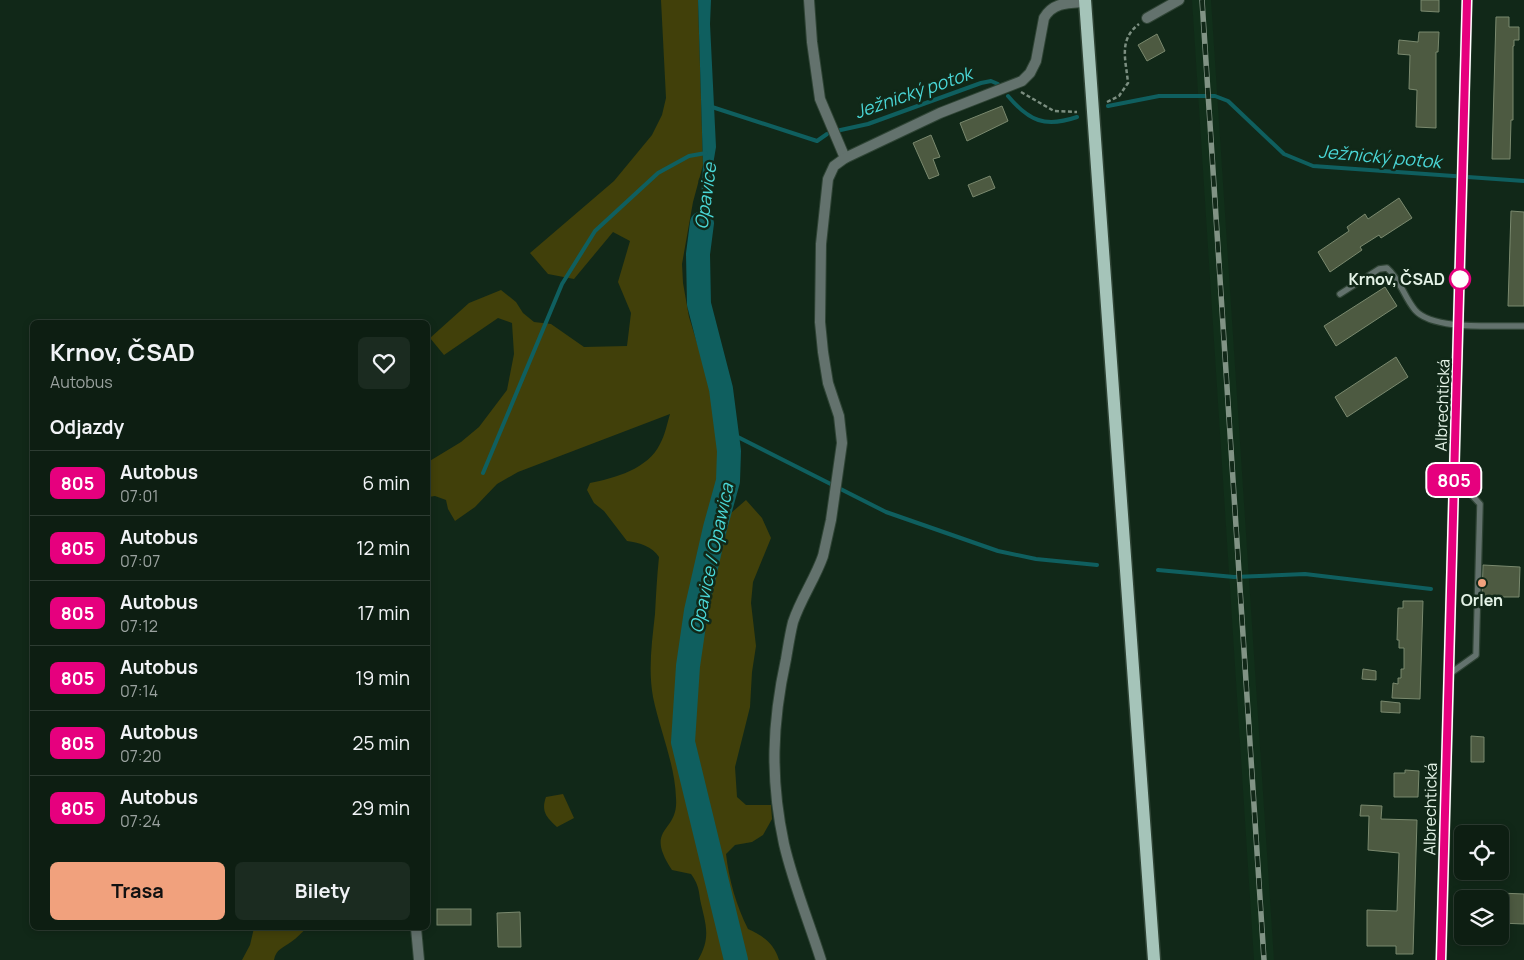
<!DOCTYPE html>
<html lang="pl">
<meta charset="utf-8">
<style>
:root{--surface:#0d1e12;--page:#1b2b20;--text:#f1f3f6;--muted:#9aa29f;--line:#2d3c32;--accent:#f1a17d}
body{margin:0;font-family:Manrope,sans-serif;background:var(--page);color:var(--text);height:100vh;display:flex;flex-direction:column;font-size:19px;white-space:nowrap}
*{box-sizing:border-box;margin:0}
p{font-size:16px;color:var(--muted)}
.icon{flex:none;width:28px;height:28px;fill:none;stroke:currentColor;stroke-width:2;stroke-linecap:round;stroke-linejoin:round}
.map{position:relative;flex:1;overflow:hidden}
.details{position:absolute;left:30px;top:320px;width:400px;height:610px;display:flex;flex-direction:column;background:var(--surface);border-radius:8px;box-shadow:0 2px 8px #0003,0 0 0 1px var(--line)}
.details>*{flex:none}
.badge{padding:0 10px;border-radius:8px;font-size:18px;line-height:32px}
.buttons{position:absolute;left:1454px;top:825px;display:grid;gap:10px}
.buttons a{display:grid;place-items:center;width:55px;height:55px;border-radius:8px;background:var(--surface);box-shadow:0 2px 8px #0003,0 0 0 1px var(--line);font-size:25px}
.map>.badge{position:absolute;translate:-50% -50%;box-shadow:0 0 0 2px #fff}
h2{padding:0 20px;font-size:19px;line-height:45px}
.round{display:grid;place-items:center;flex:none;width:52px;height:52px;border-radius:8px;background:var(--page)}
.headline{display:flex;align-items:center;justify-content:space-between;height:85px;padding:0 20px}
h1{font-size:24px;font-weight:700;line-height:38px}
.cta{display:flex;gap:10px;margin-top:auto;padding:10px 20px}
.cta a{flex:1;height:58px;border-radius:8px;background:var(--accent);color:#111;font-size:20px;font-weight:700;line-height:58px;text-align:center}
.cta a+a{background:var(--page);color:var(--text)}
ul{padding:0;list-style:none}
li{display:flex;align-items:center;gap:15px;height:65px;padding:0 20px;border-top:1px solid var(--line)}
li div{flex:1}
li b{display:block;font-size:19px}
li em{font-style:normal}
li .badge{min-width:55px;font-weight:700;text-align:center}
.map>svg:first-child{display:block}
</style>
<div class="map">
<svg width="1524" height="960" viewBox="0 0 1524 960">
<rect width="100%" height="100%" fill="#112818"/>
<polygon fill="#112f1a" points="1192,0 1211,0 1274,960 1254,960"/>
<g fill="#41400a">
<path d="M661 0H698L703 165 693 202 682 264 683 283 689 317 708 378 726 396 735 457 731 513 746 500 762 518 771 538 753 582 751 603 756 646 752 672 750 707 735 767 737 797 746 805H771L772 819 763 835 752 842 735 845 726 854C729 880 736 905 748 929 763 936 774 943 779 960H698C712 936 705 923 700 899 699 889 697 882 691 874L672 870C643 826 679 834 676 798 675 764 660 731 653 697 648 669 652 642 655 614 656 595 657 576 659 557 652 546 640 543 627 541L604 511 594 503 587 490 590 483C615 478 648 469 660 444 665 435 667 424 670 414L518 472 497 484 475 507 455 521 448 509 446 500 435 496 428 497V462L461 442 479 427 507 390 514 354 512 323 498 318 444 355 430 338 469 303 501 290 516 302 523 313 534 322 551 324 584 347 627 346 631 313 618 282 630 241 613 232 574 279 548 274 530 253 614 181 652 135 662 115 666 98Z"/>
<path d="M563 794 574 818 557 827C546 817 541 811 546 797Z"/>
<path d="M254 928H307C302 932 297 938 291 942 283 948 276 949 274 960H242L250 945Z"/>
</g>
<polygon fill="#0f5f5f" points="698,0 711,0 710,24 716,147 698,254 703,165"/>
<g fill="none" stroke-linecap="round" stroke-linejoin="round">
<g stroke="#0f5f5f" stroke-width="4">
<path d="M1008 96C1029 121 1045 128 1077 117"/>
<polyline points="1108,106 1159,96 1215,96 1228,101 1284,154 1313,166 1524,181"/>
<polyline points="712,107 817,141 827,134"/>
<polyline points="836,131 868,124 981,83 991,81 998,84"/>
<polyline points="726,431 886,512 998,551 1036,559 1097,565"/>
<polyline points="483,473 562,284 595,231 658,173 689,156 706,153"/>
<polyline points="1158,570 1234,577 1305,574 1431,589"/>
</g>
<polyline stroke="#0f5f5f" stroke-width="24" points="702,223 698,254 699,304 721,389 729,451 728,481 715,528 696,611 688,666 683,742 736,960"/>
</g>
<g fill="#4d5a41" stroke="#7a896e">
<polygon points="1421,0 1439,0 1439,12 1421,11"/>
<polygon points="1496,17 1509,17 1509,27 1519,27 1519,40 1514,40 1514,46 1513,46 1513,120 1511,120 1510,159 1492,159"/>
<polygon points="1419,32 1439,32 1438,52 1436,52 1436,128 1416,127 1417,90 1409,89 1410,55 1398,54 1399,40 1418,42"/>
<polygon points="1157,34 1165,51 1147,61 1138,45"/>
<polygon points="1002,106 1008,121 967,141 960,123"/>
<polygon points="931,135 940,157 933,159 939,175 929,179 913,143"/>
<polygon points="990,176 995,188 973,197 968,185"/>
<polygon points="1399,198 1412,218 1381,238 1379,235 1360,247 1362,250 1330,272 1318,252 1349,231 1347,227 1365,214 1368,219"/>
<polygon points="1511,211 1524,212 1524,306 1508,306"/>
<polygon points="1385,287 1397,306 1336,346 1324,326"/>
<polygon points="1396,357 1408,377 1347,417 1335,397"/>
<polygon points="1483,565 1520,567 1519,597 1482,597"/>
<polygon points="1403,601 1423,601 1420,699 1392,698 1393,683 1398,684 1398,678 1401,678 1401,669 1404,669 1404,648 1399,648 1399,640 1397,640 1398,608 1403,608"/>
<polygon points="1363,669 1376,671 1376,680 1362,679"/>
<polygon points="1381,701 1400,703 1400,713 1381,712"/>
<polygon points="1471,736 1484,737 1484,762 1471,762"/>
<polygon points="1405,770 1419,771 1418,797 1394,797 1394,773 1405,773"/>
<polygon points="1361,805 1382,806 1381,819 1417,820 1413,954 1396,954 1396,946 1367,946 1367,910 1397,911 1399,853 1368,850 1369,816 1360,816"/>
<polygon points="1500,893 1524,894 1524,924 1500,923"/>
<rect x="437" y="909" width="34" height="16"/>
<polygon points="520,912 521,947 498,947 497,913"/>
</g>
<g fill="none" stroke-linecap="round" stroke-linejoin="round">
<defs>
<g id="lane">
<path d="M1340 294 1379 269 1387 268C1400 279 1404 297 1415 310 1433 331 1497 325 1524 326"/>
<polyline points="1448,675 1476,655 1480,504 1455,477"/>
</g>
<g id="street">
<polyline points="809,0 812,42 820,99 845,158"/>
<polyline points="1147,18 1179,0"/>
<polyline points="416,928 419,960"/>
<path d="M821 960C809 922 793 883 784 844 770 779 772 723 786 659 788 647 790 634 793 622 801 598 815 579 823 556L831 520 842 443 839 416 828 383 823 352 820 322 821 244 828 179 834 166 845 158 940 113 1022 81 1030 73 1036 61 1044 18C1053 2 1069 3 1085 2"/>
</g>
<polyline id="secondary" points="1441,960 1467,0"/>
<polyline id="primary" points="1085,0 1154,960"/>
</defs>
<use href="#lane" stroke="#2f4435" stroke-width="8"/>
<use href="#street" stroke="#2f4435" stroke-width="12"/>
<use href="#secondary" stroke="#2f4435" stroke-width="12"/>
<use href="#primary" stroke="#2f4435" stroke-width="15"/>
<g stroke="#7c8f81" stroke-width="2.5" stroke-dasharray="4 2.5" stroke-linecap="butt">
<polyline points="1021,92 1054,111 1077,112"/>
<path d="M1107 102 1119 96 1128 83C1126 60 1118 40 1139 24"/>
</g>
<use href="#lane" stroke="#63726d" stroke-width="5.5"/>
<use href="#street" stroke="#63726d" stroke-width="10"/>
<use href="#secondary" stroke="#88a098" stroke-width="10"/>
<use href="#primary" stroke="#a5c4b9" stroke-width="12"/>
<defs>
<polyline id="rail" points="1202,0 1264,960"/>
</defs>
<use href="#rail" stroke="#819385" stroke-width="5.5"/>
<use href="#rail" stroke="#112818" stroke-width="4" stroke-dasharray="11" stroke-linecap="butt"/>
</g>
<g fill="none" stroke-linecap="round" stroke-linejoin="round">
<defs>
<polyline id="line" points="1441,960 1467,0"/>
</defs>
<use href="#line" stroke="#fff" stroke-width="11"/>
<use href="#line" stroke="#e6007e" stroke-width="8"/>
</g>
<circle fill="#fff" stroke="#e6007e" stroke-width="2.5" cx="1460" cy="279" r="10"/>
<circle fill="#f1a17d" stroke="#112818" stroke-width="2" cx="1482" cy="583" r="5"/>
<g text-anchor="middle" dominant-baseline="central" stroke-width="5" stroke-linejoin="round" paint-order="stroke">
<g font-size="16" font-weight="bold" fill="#e4f3e7" stroke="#112818" text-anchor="end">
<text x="1445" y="279">Krnov, ČSAD</text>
</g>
<g font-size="16" fill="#e4f3e7" stroke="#112818">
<text transform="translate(1442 405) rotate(-88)">Albrechtická</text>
<text transform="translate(1430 809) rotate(-89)">Albrechtická</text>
</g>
<g font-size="16" font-weight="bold" fill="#e4f3e7" stroke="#112818">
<text x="1482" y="600">Orlen</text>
</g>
<g font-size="18" font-style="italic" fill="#4ad7d7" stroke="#112818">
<text transform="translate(913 92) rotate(-19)">Ježnický potok</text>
<text transform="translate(1380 156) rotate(5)">Ježnický potok</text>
<text transform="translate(705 196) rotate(-82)">Opavice</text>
<text transform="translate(711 558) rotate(-78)">Opavice / Opawica</text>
</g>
</g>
</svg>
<div class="buttons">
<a><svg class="icon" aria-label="locate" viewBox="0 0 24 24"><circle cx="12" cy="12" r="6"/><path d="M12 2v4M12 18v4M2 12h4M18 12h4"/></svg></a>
<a><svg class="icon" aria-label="layers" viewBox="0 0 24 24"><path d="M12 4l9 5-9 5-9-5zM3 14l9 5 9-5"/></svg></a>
</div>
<b class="badge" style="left:1454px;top:480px;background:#e6007e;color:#fff">805</b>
<section class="details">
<div class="headline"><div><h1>Krnov, ČSAD</h1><p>Autobus</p></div><a class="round"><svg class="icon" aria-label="heart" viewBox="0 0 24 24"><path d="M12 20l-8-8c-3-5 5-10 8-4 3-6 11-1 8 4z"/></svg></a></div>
<h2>Odjazdy</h2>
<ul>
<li><span class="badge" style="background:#e6007e;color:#fff">805</span><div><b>Autobus</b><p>07:01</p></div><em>6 min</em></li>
<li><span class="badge" style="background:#e6007e;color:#fff">805</span><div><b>Autobus</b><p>07:07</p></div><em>12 min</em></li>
<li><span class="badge" style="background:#e6007e;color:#fff">805</span><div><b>Autobus</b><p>07:12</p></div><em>17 min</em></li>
<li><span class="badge" style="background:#e6007e;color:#fff">805</span><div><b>Autobus</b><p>07:14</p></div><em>19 min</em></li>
<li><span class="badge" style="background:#e6007e;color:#fff">805</span><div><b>Autobus</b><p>07:20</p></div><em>25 min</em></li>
<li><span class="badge" style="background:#e6007e;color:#fff">805</span><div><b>Autobus</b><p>07:24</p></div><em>29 min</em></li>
</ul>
<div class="cta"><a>Trasa</a><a>Bilety</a></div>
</section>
</div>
